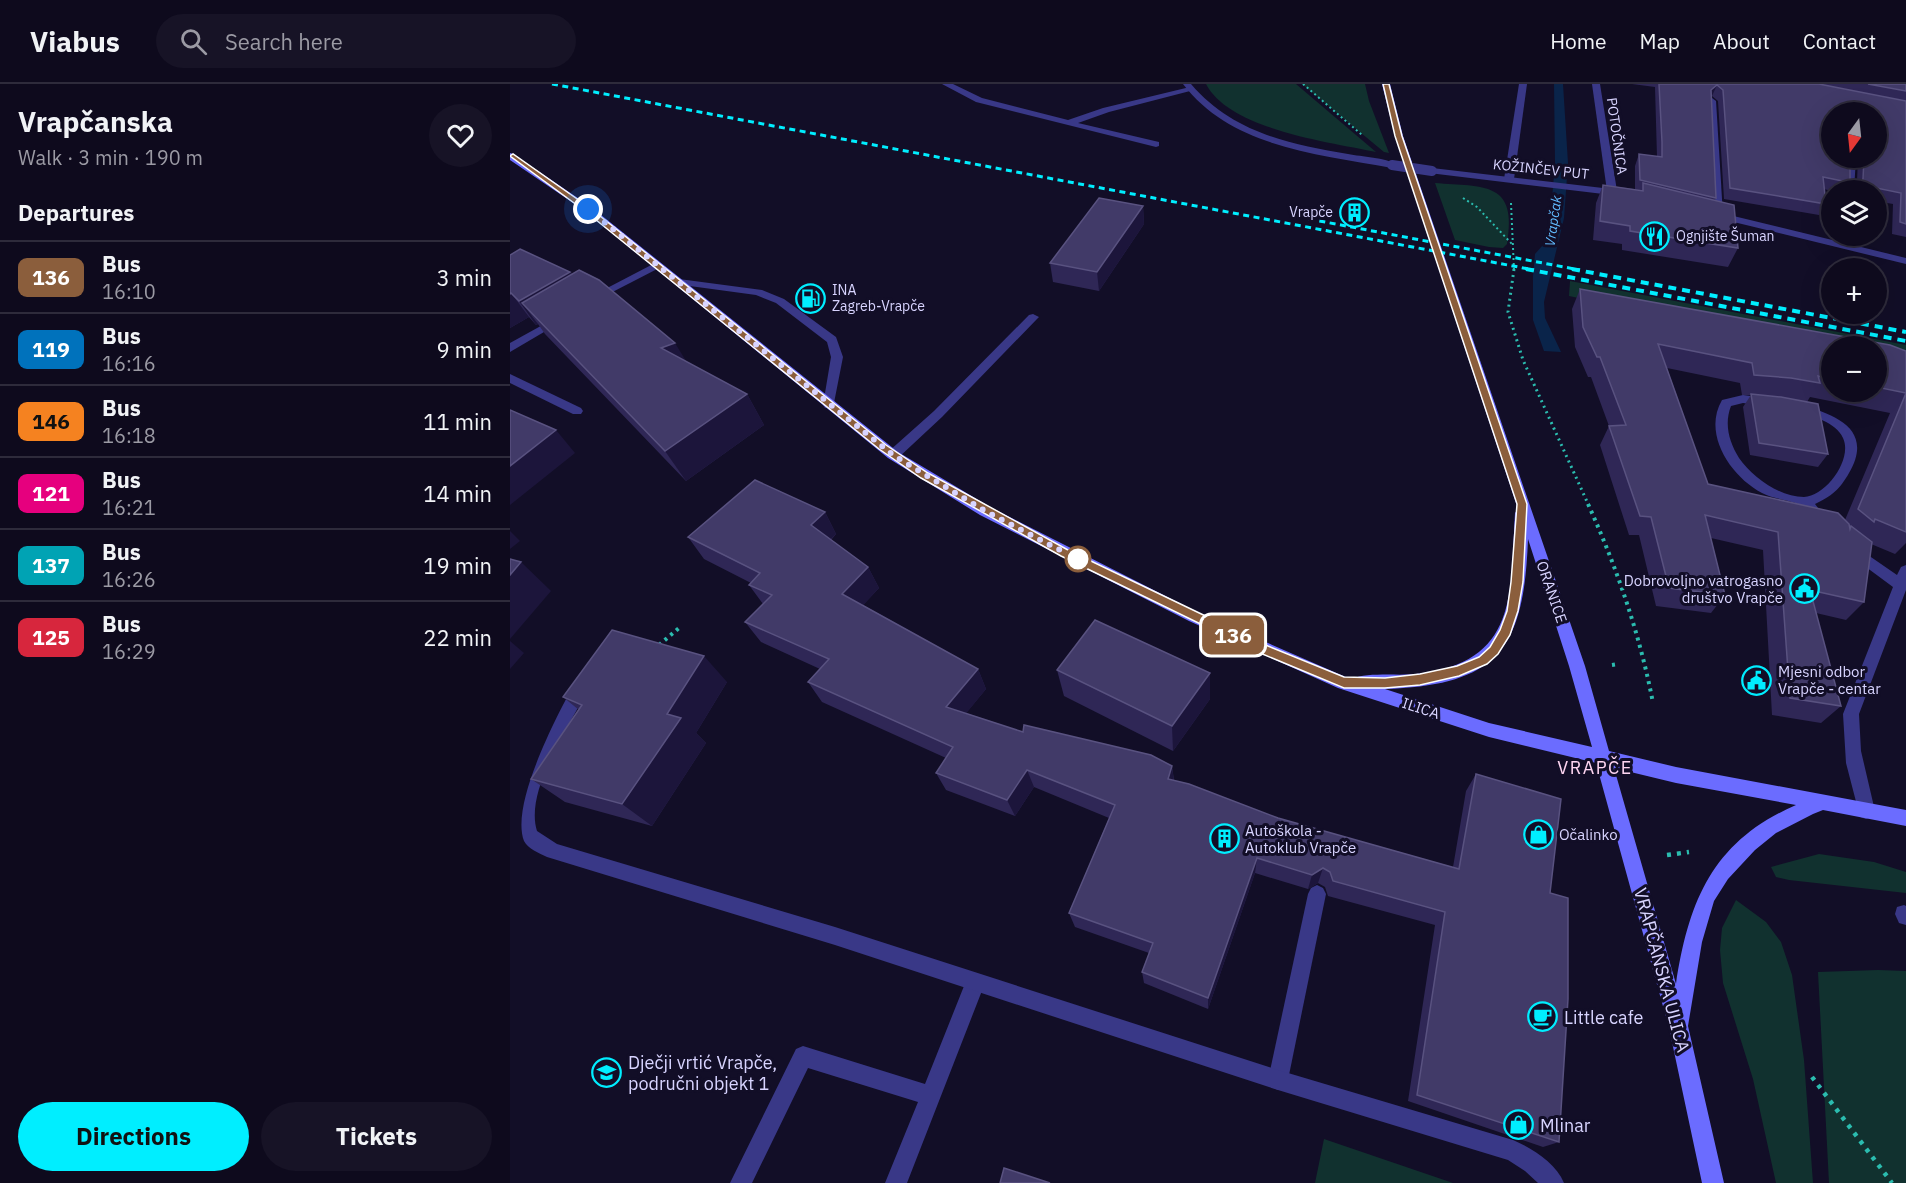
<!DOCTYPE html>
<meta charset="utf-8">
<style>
:root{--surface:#0e0a1d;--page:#171326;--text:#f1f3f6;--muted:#9b9aa4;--line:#2e2b3b;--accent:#0ef}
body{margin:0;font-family:"IBM Plex Sans",sans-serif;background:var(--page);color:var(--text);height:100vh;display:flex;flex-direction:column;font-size:22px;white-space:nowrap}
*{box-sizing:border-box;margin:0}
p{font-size:20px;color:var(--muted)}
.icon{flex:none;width:33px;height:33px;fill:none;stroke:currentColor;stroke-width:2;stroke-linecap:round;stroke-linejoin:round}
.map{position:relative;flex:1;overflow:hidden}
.sheet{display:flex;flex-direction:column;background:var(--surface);width:510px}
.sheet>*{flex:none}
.badge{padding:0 12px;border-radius:9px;font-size:21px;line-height:39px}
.needle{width:39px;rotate:195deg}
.tools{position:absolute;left:1311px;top:18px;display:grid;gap:12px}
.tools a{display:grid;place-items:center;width:66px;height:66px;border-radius:50%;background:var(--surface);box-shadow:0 6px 24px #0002,0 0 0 2px var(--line);font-size:30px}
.you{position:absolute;width:30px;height:30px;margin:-15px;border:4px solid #fff;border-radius:50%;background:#1a73e8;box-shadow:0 0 0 9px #1a73e833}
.map>.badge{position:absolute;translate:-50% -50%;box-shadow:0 0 0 3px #fff}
h2{padding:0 18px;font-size:22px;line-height:54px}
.round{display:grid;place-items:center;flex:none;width:63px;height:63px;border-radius:32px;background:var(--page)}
.headline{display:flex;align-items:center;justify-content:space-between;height:102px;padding:0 18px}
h1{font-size:28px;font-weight:800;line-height:45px}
.primary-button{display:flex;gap:12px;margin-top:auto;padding:12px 18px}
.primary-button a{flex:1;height:69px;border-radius:36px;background:var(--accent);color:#111;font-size:24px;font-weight:800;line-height:69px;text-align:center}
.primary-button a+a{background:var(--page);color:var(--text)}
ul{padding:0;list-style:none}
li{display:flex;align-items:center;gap:18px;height:72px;padding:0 18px;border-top:2px solid var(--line)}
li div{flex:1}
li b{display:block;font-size:22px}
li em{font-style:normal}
li .badge{min-width:66px;font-weight:700;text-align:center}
header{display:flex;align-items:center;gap:36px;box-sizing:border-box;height:84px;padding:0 30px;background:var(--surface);border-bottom:2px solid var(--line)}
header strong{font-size:28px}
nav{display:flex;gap:33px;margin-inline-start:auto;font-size:21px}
.search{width:420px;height:54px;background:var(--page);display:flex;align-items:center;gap:15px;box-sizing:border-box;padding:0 21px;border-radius:33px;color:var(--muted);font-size:22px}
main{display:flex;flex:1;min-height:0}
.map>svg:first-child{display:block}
</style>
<header>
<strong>Viabus</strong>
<div class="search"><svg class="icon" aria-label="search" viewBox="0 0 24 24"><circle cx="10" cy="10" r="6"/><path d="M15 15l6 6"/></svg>Search here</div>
<nav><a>Home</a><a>Map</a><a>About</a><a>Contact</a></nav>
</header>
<main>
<section class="sheet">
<div class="headline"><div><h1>Vrapčanska</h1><p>Walk · 3 min · 190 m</p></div><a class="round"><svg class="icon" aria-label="heart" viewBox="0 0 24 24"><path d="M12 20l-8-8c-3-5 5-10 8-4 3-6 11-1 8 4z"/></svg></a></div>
<h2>Departures</h2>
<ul>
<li><span class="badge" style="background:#8b5e3c;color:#fff">136</span><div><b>Bus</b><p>16:10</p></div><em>3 min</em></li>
<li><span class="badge" style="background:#0072bc;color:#fff">119</span><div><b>Bus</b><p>16:16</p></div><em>9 min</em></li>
<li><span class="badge" style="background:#f58220;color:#111">146</span><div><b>Bus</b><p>16:18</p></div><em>11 min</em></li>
<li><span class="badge" style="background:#e6007e;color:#fff">121</span><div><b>Bus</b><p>16:21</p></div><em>14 min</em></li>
<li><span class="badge" style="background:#00a3b4;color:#fff">137</span><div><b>Bus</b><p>16:26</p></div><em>19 min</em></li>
<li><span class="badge" style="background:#d7263d;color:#fff">125</span><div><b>Bus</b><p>16:29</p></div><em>22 min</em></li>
</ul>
<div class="primary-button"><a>Directions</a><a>Tickets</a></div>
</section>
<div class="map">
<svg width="1396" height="1099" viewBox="0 0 1396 1099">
<rect width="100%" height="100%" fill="#120e27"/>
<g fill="#11312f">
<path d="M696 0H786L866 68C820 58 720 46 696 0Z"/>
<polygon points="792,0 855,0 859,17 879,69 874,68"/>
<path d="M925 99C974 103 1008 97 997 160L993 164 979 163 945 156Z"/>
<polygon points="1060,197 1396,261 1396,281 1366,262 1322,262 1321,266 1059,212"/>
<polygon points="1309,770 1364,778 1396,788 1396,809 1279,796 1266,793 1261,783"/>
<polygon points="1226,816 1256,838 1271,858 1282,891 1294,976 1303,1099 1266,1099 1243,995 1213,899 1210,866 1212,844"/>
<polygon points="1368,886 1396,887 1396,1099 1319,1099 1308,888"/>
<polygon points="814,1055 943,1099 805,1099"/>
</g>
<polygon fill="#0a244a" points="1044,0 1053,0 1058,79 1054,134 1034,218 1035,234 1051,268 1034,267 1023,236 1023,192 1025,170 1033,161 1041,127 1045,79"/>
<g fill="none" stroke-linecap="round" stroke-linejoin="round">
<g stroke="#2bbcaf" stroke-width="2" stroke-dasharray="2 3" stroke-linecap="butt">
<polyline points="793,0 852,51"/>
<polyline points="953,114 967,123 1002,160"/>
<polyline points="1001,119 1004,186"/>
</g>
<polyline stroke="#2bbcaf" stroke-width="3" stroke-dasharray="2 4" stroke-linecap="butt" points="1004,185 998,228 1013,276 1079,422"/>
<g stroke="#2bbcaf" stroke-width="4" stroke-dasharray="3 4.5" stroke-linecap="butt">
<path d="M1078 420C1107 484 1130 551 1143 619"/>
<polyline points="149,561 169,544"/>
<polyline points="1102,581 1109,580"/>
</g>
<g stroke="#2bbcaf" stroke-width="4.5" stroke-dasharray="4 6" stroke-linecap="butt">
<polyline points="1157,771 1179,768"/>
<polyline points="1302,993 1382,1099"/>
</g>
<g fill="#393887" fill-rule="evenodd">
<polygon points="432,0 443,0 472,14 558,36 593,24 680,3 684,6 599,28 568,39 649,58 649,62 646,63 466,18"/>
<polygon points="1009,0 1017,0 1004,95 999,98 994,95"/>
<polygon points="169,195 252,206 274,215 326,253 333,273 323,324 315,324 313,321 321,273 317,258 266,219 246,211 165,200 164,198"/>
<polygon points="523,230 529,233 527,235 432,333 388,374 378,374 377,371 378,368 424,327 519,231"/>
<polygon points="0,290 71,324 73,327 71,330 63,330 0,299"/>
<path d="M1233 311 1256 314 1262 318 1256 322 1233 319 1221 322C1214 340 1219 358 1229 374 1242 393 1270 413 1294 413 1316 412 1343 375 1333 354 1326 338 1302 332 1287 328V322L1291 321C1327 331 1364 346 1339 389 1330 405 1322 412 1305 420L1318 437 1316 441H1306C1302 435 1297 426 1292 422 1284 417 1263 415 1252 409 1221 393 1192 350 1212 316Z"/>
<polygon points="1342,460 1387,491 1391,483 1396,481 1396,506 1349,630 1351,667 1365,727 1362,733 1356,735 1350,733 1336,679 1333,630 1383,503 1337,469 1335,465"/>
<polygon points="807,801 813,804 816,810 778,996 775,1003 768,1006 761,1003 758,996 798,810 801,804"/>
<polygon points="465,889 472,892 475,899 397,1099 375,1099 408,1018 298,984 242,1099 220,1099 286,965 293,962 415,1000 458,892"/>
</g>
<polygon fill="#393887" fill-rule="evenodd" points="1394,821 1396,822 1396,841 1389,839 1385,830 1387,823"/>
<g fill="#393887" fill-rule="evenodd">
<polygon points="1082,0 1090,0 1107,107 1102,110 1097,107"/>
<polygon points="1202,14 1206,17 1213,131 1208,134 1203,131 1198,17"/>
<polygon points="1336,74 1346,74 1344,106 1335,106"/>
<polygon points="1331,152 1341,152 1335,162 1331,163 1326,160"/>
<polygon points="147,178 152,181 151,183 87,216 79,216 78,214"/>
<polygon points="47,233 53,236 51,238 0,268 0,259"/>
<path d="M71 596 77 598 79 603C61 640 14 706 27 747L47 760 325 843 768 986 1003 1056C1022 1064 1046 1079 1054 1099H1028L1015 1087 998 1076 768 1006 325 861 37 773C29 769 18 765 14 757 0 720 47 632 65 598Z"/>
</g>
<g fill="#393887" fill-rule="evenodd">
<path d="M673 0H681C722 48 778 60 838 70 852 73 875 73 887 81L882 84C808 70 722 64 673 0Z"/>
<polygon points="922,84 1110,106 1115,109 1110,112 919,89 919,85"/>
<polygon points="1207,128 1396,174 1396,180 1203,133 1202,131"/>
</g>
<path fill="#6b6cff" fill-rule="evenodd" d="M872 0H880L893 52 1075 582 1099 667 1166 683 1396 726V742L1313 726 1303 730 1266 749 1245 766 1218 795 1204 817 1192 858 1178 942 1214 1099H1192L1159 944 1086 679 979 653 828 604 679 537 470 431 378 374 75 127 0 76V69L3 70 81 123 388 368 480 423 689 529 838 594 843 595C855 588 890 592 906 590 1009 579 1000 510 1005 429L1008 425 885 52ZM1018 455 1059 582 1082 663 979 639 875 605C989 601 1014 564 1018 455ZM1104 684 1166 699 1286 721C1203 757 1179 816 1166 900Z"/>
<g stroke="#0ef" stroke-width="3" stroke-dasharray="6 4.5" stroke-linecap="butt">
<polyline points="42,0 1024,186"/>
<polyline points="799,135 1070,186"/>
</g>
<g stroke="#0ef" stroke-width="4" stroke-dasharray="8 6" stroke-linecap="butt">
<polyline points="1016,185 1396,257"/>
<polyline points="1062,185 1396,248"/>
</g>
<polyline stroke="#393887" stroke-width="10" points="882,81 922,87"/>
</g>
<g fill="#2f2756" fill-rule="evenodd">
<path d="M1122 0H1396V153L1382 150 1383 120 1366 117V106L1322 107 1314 105 1316 120 1309 131 1214 115 1208 17 1202 12 1201 13 1206 114 1205 116 1228 164 1218 183 1112 166V160L1083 156 1086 119 1093 101 1125 105V82L1129 70 1147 73 1145 3ZM1322 28 1366 74H1348L1347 97 1340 96Z"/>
<polygon points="633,122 634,140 589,207 543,198 540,179"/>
<polygon points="0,171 60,188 62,190 177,278 237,310 254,341 176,397 35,250 28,240 26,241 19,233 0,244"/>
<path d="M1070 205 1396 267V459L1385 470 1361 460 1354 518 1336 536 1306 529 1331 622 1311 639 1262 631 1253 466 1201 454 1215 511 1201 529 1146 522 1129 451H1119L1090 361 1099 342 1081 293H1078L1065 263 1062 225ZM1322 262H1366V308H1322ZM1157 284 1230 299 1232 311H1241L1233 323 1240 371 1308 383 1318 370 1297 318 1300 313 1380 329 1335 436 1198 400Z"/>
<polygon points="315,428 326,450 321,456 358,483 369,504 353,521 468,585 476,605 456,629 513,648 662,682 664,696 768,734 943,783 956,707 966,690 1040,809 1049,1058 1033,1063 898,1017 925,841 818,812 815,803 808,799 798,805 745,789 698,925 634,899 632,888 639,869 565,843 559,829 599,734 524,703 505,732 436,706 426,689 436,674 312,618 298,598 310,585 251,558 235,538 253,520 239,501 241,499 194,475 178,453"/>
<polygon points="547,586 700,615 663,667 554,612"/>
<polygon points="217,598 186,649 196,659 142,742 55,718 21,695 69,626 53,613"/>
</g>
<g fill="#1c153b">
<polygon points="1207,1 1202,12 1196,17 1201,6"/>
<polygon points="633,122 634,140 589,207 587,188"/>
<polygon points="60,188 76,212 12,219 28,240 26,241 9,217"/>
<polygon points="1,209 19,233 0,244 0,210"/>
<polygon points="165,259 184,290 151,264"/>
<polygon points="237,310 254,341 176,397 155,367"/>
<polygon points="46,346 65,369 0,421 0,382"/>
<polygon points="315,428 326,450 313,463 301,441"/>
<polygon points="0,447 10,457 0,465"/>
<polygon points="11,478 41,507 0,555 0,491"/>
<polygon points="358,483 369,504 344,531 332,510"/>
<polygon points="0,557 14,569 0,585"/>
<polygon points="194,572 217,598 186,649 196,659 142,742 112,720 157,630"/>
<polygon points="468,585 476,605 446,642 436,623"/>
<polygon points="700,589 700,615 663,667 662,642"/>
<polygon points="662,682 664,699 658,695"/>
<polygon points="517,686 524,703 505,732 497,716"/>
<polygon points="747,774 745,789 698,925 698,914"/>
<polygon points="813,784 808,799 798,805 802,791"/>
</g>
<g fill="#413a68" stroke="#595280" stroke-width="1.5" fill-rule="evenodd">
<path d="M1149 0H1309L1396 17V140L1390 138 1391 109 1313 93 1316 120 1220 104 1213 6 1207 1 1201 6 1206 114 1130 96 1129 70 1152 73V58ZM1322 28H1366V74H1354L1353 95 1351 97 1340 96V74H1322Z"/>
<polygon points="1358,0 1396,0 1396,7"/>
<polygon points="1133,99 1224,121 1228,164 1120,147 1120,142 1090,137 1093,101 1133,107"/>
<polygon points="589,114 633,122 587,188 540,179"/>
<polygon points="10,165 60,188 9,217 1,209 0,210 0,171"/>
<polygon points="69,186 89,196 165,259 151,264 237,310 155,367 12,219"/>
<polygon points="1070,205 1380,261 1396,267 1396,448 1365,435 1364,438 1348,425 1396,309 1366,303 1366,262 1322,262 1322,295 1308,292 1310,299 1281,294 1244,291 1242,279 1148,260 1198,400 1328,429 1339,440 1340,445 1341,442 1362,458 1354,518 1300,506 1331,622 1280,614 1268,448 1195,431 1215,511 1159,504 1141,433 1130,432 1099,342 1116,341 1090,273 1087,273 1073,243"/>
<polygon points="1241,310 1271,313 1308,320 1318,370 1249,359"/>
<polygon points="0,326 46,346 0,382"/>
<polygon points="245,396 315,428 301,441 358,483 332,510 468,585 436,623 513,648 514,641 641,671 662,682 658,695 679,700 768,734 949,785 966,690 1051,715 1040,809 1058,814 1058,915 1049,1058 907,1011 935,828 823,797 820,788 813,784 802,791 747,774 698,914 632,888 643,859 559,829 605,721 517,686 497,716 426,689 443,663 298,598 319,575 235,538 262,511 239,501 250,489 178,453"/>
<polygon points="0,475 11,478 0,491"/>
<polygon points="585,536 700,589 662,642 547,586"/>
<polygon points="102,546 194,572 157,630 171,634 112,720 21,695 72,621 53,613"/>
<polygon points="494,1084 540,1099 490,1099"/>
</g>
<polygon fill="#8b5e3c" stroke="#fff" stroke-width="1.5" points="873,0 879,0 892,52 1017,420 1013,498 1008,527 1000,551 988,570 977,580 949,592 910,601 875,604 834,604 750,569 551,472 411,394 369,365 75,127 0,72 3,70 80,124 376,361 418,389 558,466 758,562 834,593 875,594 910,590 947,582 969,573 980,563 990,546 997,527 1001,498 1007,420 885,52"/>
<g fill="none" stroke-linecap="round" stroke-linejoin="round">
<polyline stroke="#d8d4ff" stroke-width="6" stroke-dasharray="0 10.8" points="78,125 383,371 475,427 573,478 568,475"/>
</g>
<defs>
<symbol id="building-ring" viewBox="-11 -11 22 22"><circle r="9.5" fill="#120e27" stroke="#0ef" stroke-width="1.5"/><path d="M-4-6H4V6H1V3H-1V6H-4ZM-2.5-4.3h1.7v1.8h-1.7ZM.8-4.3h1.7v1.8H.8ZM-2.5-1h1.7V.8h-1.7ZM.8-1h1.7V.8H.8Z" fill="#0ef"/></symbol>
<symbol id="restaurant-ring" viewBox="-11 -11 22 22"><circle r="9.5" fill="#120e27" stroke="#0ef" stroke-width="1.5"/><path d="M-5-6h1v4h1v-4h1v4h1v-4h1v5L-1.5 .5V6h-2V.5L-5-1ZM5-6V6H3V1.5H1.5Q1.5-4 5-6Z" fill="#0ef"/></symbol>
<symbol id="fuel-ring" viewBox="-11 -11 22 22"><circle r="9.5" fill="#120e27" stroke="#0ef" stroke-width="1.5"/><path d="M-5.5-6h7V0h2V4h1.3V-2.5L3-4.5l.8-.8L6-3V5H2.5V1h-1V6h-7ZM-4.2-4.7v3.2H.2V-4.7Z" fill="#0ef"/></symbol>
<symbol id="civic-ring" viewBox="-11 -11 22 22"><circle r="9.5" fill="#120e27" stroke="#0ef" stroke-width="1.5"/><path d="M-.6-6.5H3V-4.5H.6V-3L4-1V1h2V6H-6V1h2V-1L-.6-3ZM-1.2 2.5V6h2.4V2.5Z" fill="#0ef"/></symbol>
<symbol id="shop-ring" viewBox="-11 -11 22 22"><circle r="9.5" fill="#120e27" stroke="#0ef" stroke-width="1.5"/><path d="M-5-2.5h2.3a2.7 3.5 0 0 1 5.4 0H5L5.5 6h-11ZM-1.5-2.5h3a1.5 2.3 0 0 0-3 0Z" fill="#0ef"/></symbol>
<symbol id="cafe-ring" viewBox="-11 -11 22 22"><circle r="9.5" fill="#120e27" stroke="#0ef" stroke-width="1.5"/><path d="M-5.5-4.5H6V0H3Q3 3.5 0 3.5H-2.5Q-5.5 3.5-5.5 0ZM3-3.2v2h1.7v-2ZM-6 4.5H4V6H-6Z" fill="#0ef"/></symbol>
<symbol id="school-ring" viewBox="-11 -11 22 22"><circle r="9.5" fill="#120e27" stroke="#0ef" stroke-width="1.5"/><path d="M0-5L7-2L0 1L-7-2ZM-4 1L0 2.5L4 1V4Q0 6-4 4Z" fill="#0ef"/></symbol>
</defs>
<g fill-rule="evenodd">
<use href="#building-ring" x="828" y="112" width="33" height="33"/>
<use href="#restaurant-ring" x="1128" y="136" width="33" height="33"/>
<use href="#fuel-ring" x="284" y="198" width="33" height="33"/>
<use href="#civic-ring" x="1278" y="488" width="33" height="33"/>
<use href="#civic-ring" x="1230" y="580" width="33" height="33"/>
<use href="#shop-ring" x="1012" y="734" width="33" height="33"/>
<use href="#building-ring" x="698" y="738" width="33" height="33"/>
<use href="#cafe-ring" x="1016" y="916" width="33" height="33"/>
<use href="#school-ring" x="80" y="972" width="33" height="33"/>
<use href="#shop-ring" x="992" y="1024" width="33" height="33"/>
</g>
<circle fill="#fff" stroke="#8b5e3c" stroke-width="3" cx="568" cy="475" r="12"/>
<g text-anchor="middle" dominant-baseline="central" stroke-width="6" stroke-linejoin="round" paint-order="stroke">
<g font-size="14" fill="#d8d4ff" stroke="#120e27">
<text transform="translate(1107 52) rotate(82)">POTOČNICA</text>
<text transform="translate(1031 85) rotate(6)">KOŽINČEV PUT</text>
</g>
<g font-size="14" fill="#d8d4ff" stroke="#120e27" text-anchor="start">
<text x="823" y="128" text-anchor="end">Vrapče</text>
<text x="1166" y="152">Ognjište Šuman</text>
<text x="322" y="206">INA<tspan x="322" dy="16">Zagreb-Vrapče</tspan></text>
</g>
<g font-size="14" font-style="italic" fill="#62bbff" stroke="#120e27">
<text transform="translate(1043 137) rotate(-82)">Vrapčak</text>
</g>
<g font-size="15" fill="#d8d4ff" stroke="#120e27" text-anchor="start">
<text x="1273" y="496" text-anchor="end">Dobrovoljno vatrogasno<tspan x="1273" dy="17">društvo Vrapče</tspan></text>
<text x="1268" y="587">Mjesni odbor<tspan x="1268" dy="17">Vrapče - centar</tspan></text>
<text x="735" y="746">Autoškola -<tspan x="735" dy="17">Autoklub Vrapče</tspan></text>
<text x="1049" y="750">Očalinko</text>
</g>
<g font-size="15" fill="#d8d4ff" stroke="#120e27">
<text transform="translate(1042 508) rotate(71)">ORANICE</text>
<text transform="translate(911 624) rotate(18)">ILICA</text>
</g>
<g font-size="18" letter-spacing="1.5" fill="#ffd6f2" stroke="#120e27">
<text x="1085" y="683">VRAPČE</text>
</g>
<g font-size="18" fill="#d8d4ff" stroke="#120e27">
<text transform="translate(1152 886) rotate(75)">VRAPČANSKA ULICA</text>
</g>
<g font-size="18" fill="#d8d4ff" stroke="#120e27" text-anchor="start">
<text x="1054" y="933">Little cafe</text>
<text x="118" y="978">Dječji vrtić Vrapče,<tspan x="118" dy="21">područni objekt 1</tspan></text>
<text x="1030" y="1041">Mlinar</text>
</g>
</g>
</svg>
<div class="tools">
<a><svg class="needle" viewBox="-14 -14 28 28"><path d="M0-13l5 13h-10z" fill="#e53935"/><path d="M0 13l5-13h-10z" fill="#9b9aa4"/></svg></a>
<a><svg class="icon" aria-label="layers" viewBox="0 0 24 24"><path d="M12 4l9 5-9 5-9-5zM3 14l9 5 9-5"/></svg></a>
<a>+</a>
<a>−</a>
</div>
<div class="you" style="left:78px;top:125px"></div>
<b class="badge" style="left:723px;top:551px;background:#8b5e3c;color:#fff">136</b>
</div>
</main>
